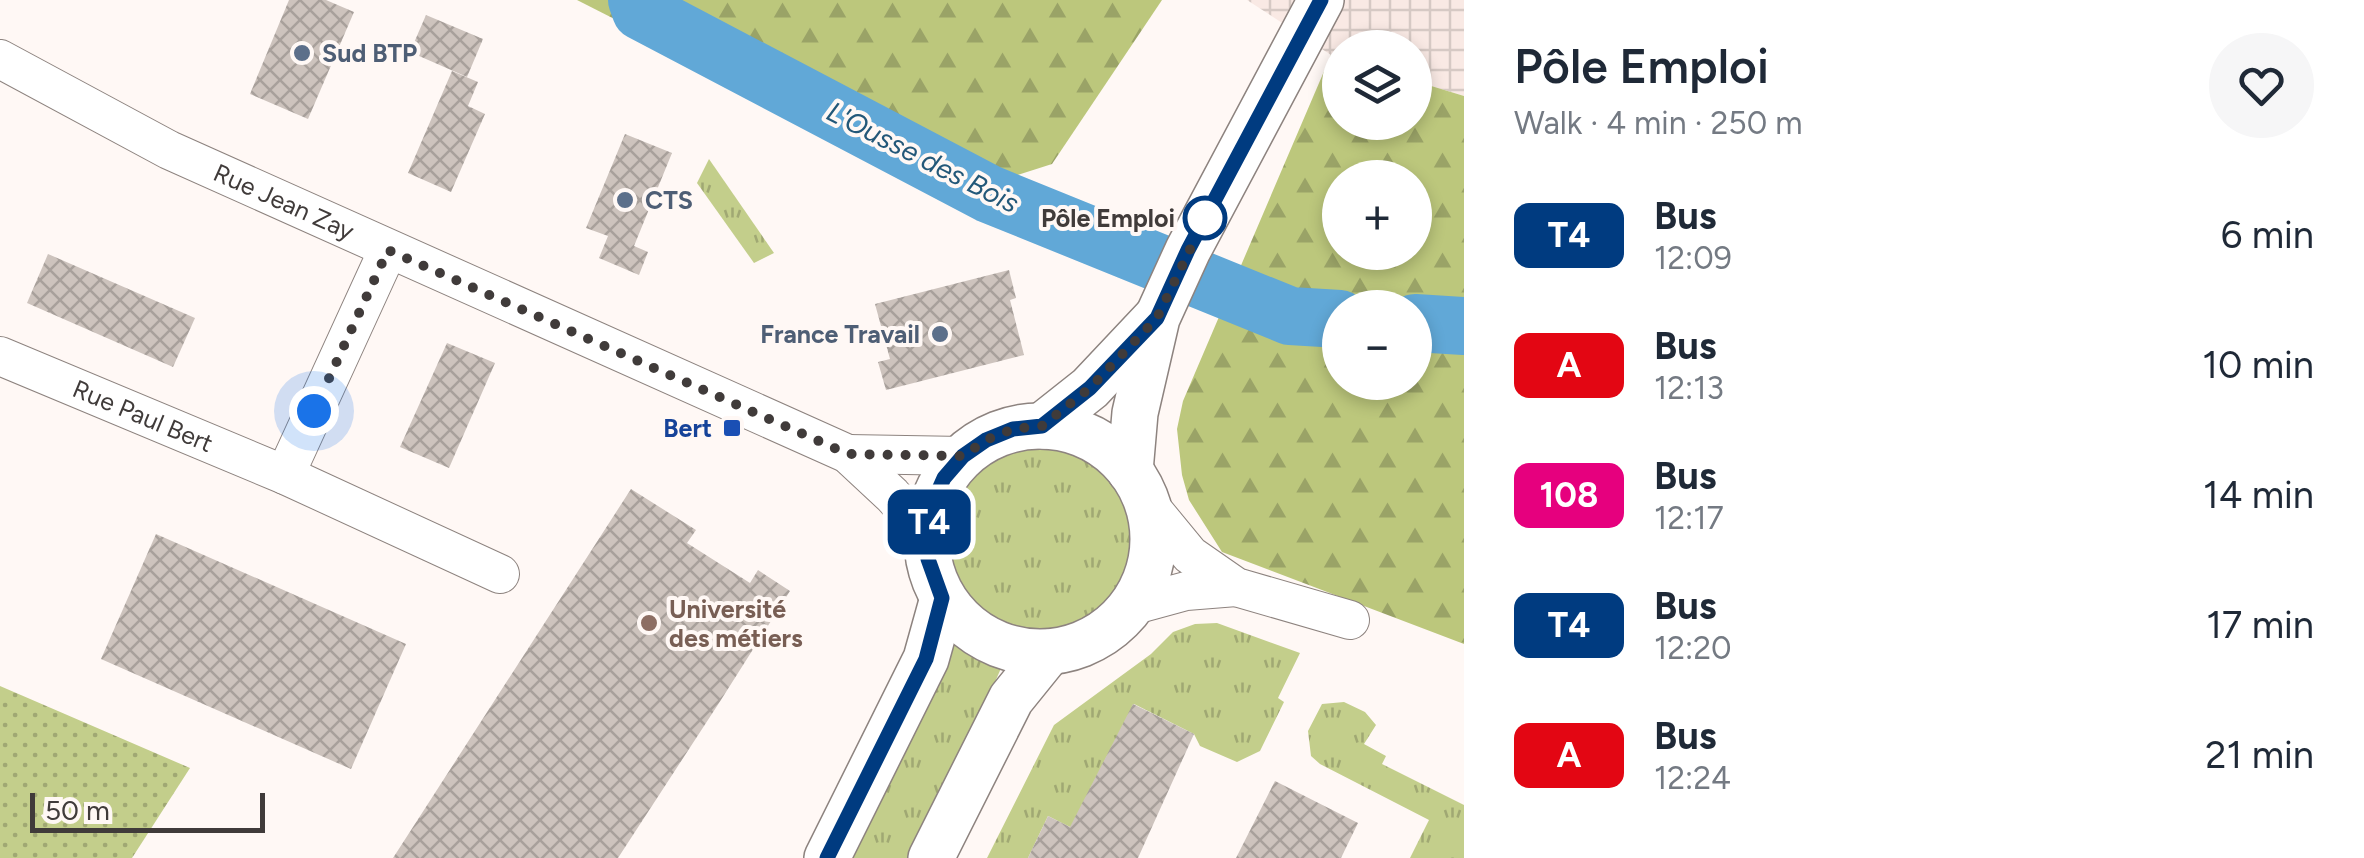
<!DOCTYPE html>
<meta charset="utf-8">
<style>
:root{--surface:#fff;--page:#f6f6f7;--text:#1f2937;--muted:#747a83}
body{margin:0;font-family:Figtree,sans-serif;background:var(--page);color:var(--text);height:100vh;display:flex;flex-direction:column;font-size:38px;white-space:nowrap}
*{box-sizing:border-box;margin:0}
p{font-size:32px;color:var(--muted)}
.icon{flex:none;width:55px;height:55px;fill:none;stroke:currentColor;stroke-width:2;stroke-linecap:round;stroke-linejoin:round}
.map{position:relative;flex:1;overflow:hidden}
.sheet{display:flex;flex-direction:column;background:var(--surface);width:900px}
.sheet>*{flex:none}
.badge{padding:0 20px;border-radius:15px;font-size:35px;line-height:65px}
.fabs{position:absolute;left:1322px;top:30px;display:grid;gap:20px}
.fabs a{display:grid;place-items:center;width:110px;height:110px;border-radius:50%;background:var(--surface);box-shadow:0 5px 15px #0003;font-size:50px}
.scale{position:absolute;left:30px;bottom:25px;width:235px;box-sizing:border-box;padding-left:10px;border:5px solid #403b3a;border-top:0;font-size:28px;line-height:35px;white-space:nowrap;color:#403b3a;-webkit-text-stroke:8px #fff8f5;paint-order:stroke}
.you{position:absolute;width:50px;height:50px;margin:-25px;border:8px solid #fff;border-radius:50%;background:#1a73e8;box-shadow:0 0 0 15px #1a73e833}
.map>.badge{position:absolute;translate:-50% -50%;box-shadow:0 0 0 5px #fff}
.round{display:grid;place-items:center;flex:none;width:105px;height:105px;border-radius:52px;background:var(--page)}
.headline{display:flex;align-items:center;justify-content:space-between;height:170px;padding:0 50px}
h1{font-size:48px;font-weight:600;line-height:75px}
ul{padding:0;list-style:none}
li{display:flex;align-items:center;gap:30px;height:130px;padding:0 50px}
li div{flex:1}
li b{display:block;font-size:38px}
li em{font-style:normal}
li .badge{min-width:110px;font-weight:700;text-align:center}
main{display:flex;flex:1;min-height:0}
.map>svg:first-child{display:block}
</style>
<main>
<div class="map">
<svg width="1464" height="858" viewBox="0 0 1464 858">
<defs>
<pattern id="industrial-grid" width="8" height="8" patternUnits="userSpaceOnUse" patternTransform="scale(2.5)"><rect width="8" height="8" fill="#f9e9e4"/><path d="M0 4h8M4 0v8" fill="none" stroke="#d6c9c4"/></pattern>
<pattern id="grass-tufts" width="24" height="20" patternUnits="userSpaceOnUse" patternTransform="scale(2.5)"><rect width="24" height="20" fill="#c3ce8b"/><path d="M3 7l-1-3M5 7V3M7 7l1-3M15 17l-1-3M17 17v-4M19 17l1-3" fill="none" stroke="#a0a873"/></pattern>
<pattern id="forest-firs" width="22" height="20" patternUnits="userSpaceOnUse" patternTransform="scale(2.5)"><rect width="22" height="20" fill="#bcc77c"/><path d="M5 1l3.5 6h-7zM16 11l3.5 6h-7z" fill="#9aa367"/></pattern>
<pattern id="park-dots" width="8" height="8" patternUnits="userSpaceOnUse" patternTransform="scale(2.5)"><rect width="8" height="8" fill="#c3ce8b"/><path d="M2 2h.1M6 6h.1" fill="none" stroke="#a0a873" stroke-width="1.8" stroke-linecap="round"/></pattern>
<pattern id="building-cross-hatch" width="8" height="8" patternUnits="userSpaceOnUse" patternTransform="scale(2.5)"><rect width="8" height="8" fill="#cdc3bd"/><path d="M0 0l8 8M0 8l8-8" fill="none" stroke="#a8a09b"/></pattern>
</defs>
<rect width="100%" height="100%" fill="#fff8f5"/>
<polygon fill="url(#industrial-grid)" points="1247,0 1464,0 1464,96 1415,81 1415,48 1340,48 1340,58 1331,55"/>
<g fill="url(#grass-tufts)">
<polygon points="709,159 774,253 754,263 697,183"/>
<circle cx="1041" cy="542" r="94"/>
<polygon points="1217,623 1300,653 1278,698 1284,702 1260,751 1237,762 1200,746 1194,734 1134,704 1087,795 1076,830 1048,816 1028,858 987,858 1054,725 1151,654 1173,632 1195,624"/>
<polygon points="950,643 1002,666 918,858 842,858"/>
<polygon points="1344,702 1365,712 1376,725 1364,744 1386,756 1382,764 1464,805 1464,858 1410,858 1429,820 1320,764 1311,756 1308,731 1322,704"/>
</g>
<g fill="url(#forest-firs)" fill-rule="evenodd">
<polygon points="577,0 1162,0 1052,164 1011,177 904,166"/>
<path d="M1331 55 1340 58V122H1415V81L1464 96V644L1222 552 1189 500 1182 475 1177 429 1183 401ZM1340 178H1415V252H1340ZM1340 308H1415V382H1340Z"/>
</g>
<polygon fill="url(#park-dots)" points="0,686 190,768 132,858 0,858"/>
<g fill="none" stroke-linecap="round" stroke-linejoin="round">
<g stroke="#61a8d7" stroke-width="58">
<polyline points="637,0 641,11 989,194 1290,316 1340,319"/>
<polyline points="1415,323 1464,326"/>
</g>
</g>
<g fill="url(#building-cross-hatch)">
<polygon points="289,0 326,0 354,12 308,119 250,94"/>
<polygon points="426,15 483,39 467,77 410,52"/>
<polygon points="452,71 478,82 468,106 485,114 451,192 408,173"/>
<polygon points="625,134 672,153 634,246 648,252 639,275 599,258 608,236 586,228"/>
<polygon points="48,254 195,318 173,367 27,303"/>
<polygon points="1009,270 1016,298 1010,300 1024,355 886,390 878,362 890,359 875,304"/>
<polygon points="447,343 495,363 449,468 400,447"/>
<polygon points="631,489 696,530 687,543 750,583 758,570 790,591 719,703 618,858 393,858"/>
<polygon points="156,534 406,644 351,769 101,659"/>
<polygon points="1133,704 1194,734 1138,858 1028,858 1048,816 1070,827"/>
<polygon points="1275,781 1358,823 1341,858 1236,858"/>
</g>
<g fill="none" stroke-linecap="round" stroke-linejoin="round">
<defs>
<g id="minor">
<path id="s1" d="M0 59 169 150 848 454 892 495 927 534"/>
<path id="s2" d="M0 356 285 475 388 250"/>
<polyline points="848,454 963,456"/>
<polyline points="285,475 500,574"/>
<polyline points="1148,504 1190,555 1236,587 1350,620"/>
<polyline points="1131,606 1186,591 1236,587"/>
</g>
<g id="tertiary">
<polyline points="1042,426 1090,388 1155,319"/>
<circle cx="1040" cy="539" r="113"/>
<polyline points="1130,471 1135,413 1157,318 1188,250 1321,0"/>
<polyline points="827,858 926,659 943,598"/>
<polyline points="931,858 1011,699 1049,652"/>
</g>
</defs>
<use href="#minor" stroke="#8d837f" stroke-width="40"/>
<use href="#tertiary" stroke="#8d837f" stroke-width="48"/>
<use href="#minor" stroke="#fff" stroke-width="38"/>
<use href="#tertiary" stroke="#fff" stroke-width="45"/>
</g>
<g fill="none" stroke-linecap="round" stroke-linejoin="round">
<defs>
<polyline id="line" points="827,858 926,659 942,598 928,559 926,534 932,505 944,478 963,456 986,440 1013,429 1042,426 1090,388 1157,318 1188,250 1321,0"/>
</defs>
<use href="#line" stroke="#fff" stroke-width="22"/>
<use href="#line" stroke="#003b80" stroke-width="15"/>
<polyline stroke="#403b3a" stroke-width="10" stroke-dasharray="0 18" points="314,411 388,250 848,454 963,456 986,440 1013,429 1042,426 1090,388 1157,318 1208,212 1205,218"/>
</g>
<g fill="#5c6f8a" stroke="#fff8f5" stroke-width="4">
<circle cx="302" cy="53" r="10"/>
<circle cx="625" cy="200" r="10"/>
<circle cx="940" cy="334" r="10"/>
</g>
<circle fill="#fff" stroke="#003b80" stroke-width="5" cx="1205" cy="218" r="20"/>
<rect fill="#1a4fb4" stroke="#fff8f5" stroke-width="4" x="722" y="418" width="20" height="20" rx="5"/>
<circle fill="#8d6e63" stroke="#fff8f5" stroke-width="4" cx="649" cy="623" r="10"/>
<g text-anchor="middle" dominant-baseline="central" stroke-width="8" stroke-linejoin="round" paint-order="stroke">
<g font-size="25" font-weight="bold" fill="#4e5e75" stroke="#fff8f5" text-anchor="start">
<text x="322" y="53">Sud BTP</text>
<text x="645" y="200">CTS</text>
<text x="920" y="334" text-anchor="end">France Travail</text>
</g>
<g font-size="25" fill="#403b3a" stroke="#fff8f5">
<text stroke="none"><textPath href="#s1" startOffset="318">Rue Jean Zay</textPath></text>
<text stroke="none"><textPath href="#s2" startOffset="155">Rue Paul Bert</textPath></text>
</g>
<g font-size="25" font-weight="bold" fill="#403b3a" stroke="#fff8f5" text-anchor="end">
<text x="1175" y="218">Pôle Emploi</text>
</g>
<g font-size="25" font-weight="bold" fill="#164399" stroke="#fff8f5" text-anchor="end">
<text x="712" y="428">Bert</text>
</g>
<g font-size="25" font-weight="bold" fill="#785e54" stroke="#fff8f5" text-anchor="start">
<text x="669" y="609">Université<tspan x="669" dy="29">des métiers</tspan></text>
</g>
<g font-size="28" font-style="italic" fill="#235879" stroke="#fff8f5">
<text transform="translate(923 157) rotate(27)">L'Ousse des Bois</text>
</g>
</g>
</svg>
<div class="fabs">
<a><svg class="icon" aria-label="layers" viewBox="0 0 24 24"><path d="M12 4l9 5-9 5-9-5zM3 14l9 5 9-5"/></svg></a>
<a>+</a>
<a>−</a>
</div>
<div class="scale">50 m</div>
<div class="you" style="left:314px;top:411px"></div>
<b class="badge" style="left:929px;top:522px;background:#003b80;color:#fff">T4</b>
</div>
<section class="sheet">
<div class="headline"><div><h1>Pôle Emploi</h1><p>Walk · 4 min · 250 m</p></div><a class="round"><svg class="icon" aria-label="heart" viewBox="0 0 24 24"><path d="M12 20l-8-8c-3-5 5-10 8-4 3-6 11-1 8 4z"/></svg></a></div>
<ul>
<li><span class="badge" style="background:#003b80;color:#fff">T4</span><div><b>Bus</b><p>12:09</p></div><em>6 min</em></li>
<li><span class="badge" style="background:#e30613;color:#fff">A</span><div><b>Bus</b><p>12:13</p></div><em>10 min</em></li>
<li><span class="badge" style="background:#e6007e;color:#fff">108</span><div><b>Bus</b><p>12:17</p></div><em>14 min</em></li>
<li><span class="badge" style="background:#003b80;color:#fff">T4</span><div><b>Bus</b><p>12:20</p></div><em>17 min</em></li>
<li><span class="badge" style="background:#e30613;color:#fff">A</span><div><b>Bus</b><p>12:24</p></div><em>21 min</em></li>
</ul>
</section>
</main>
